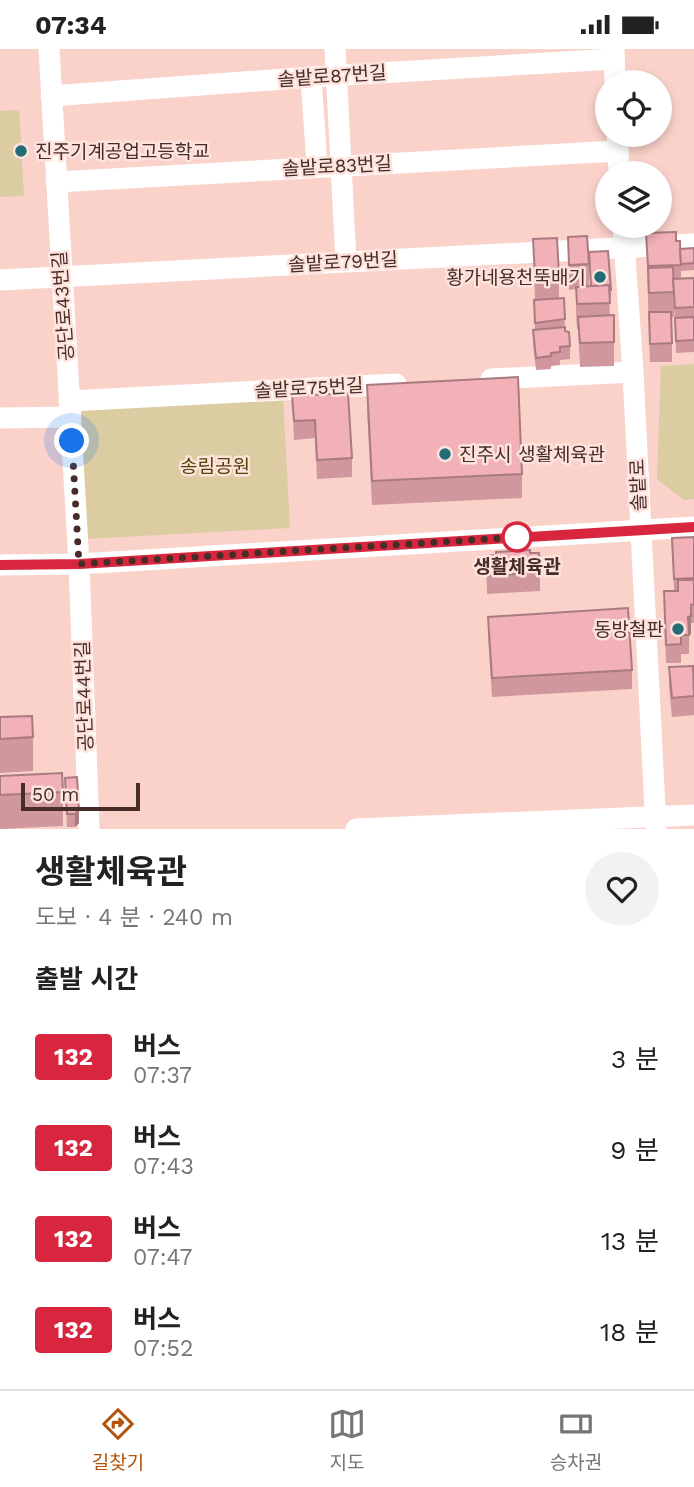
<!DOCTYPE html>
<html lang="ko">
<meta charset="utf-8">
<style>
:root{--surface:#fff;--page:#f2f2f2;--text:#222;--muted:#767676;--line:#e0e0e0;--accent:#b45309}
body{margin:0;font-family:"Work Sans","Noto Sans KR",sans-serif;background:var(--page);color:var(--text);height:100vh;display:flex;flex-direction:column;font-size:26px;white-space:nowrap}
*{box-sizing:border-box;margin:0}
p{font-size:23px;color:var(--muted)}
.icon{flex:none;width:38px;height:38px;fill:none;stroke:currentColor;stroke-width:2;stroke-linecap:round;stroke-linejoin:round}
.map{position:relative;height:780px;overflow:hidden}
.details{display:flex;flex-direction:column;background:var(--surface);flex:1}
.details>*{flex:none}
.badge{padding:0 14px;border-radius:5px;font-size:24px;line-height:46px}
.buttons{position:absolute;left:595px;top:21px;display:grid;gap:14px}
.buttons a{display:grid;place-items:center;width:77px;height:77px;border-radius:50%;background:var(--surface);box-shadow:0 4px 10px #0003;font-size:35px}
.scale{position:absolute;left:21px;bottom:18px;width:119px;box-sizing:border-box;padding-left:7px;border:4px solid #472d28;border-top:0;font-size:19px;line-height:24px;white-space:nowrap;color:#472d28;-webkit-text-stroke:5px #fee3dd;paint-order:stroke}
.you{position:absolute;width:35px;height:35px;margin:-18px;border:5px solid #fff;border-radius:50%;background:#1a73e8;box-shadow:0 0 0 10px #1a73e833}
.map>.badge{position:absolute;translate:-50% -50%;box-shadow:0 0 0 4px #fff}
h2{padding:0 35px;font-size:26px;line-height:63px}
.round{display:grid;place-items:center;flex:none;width:74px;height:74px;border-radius:37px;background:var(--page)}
.summary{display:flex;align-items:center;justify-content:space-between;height:119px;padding:0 35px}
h1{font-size:33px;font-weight:700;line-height:52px}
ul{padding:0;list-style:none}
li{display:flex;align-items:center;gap:21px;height:91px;padding:0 35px}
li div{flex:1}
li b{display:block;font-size:26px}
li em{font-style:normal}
li .badge{min-width:77px;font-weight:700;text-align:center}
.status{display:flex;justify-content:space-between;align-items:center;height:49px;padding:0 35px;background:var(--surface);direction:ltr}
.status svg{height:19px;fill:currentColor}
.dock{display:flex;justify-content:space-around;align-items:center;height:98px;border-top:2px solid var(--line);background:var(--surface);font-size:19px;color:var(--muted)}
.dock a{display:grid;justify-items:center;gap:4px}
.dock .selected{color:var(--accent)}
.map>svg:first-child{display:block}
</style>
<div class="status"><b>07:34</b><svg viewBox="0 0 49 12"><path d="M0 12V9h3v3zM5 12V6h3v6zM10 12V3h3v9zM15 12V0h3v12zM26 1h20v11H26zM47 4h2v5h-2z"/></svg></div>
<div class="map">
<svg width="694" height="780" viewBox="0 0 694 780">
<rect width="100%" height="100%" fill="#fad2ca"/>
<g fill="#dbcca1">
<polygon points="19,61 24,147 0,148 0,62"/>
<polygon points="694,315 694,450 684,451 657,430 661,317"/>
<polygon points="283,348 290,479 84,490 76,368 86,359"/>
</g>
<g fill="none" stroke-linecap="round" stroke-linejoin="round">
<g stroke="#fff" stroke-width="21">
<polyline points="49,0 79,515 89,780"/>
<polyline points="335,0 346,212"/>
<polyline points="614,0 615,33"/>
<polyline points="311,28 317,117"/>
<polyline points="51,47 311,28 614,10"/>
<polyline points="617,86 619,124"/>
<polyline points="56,133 618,102"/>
<polyline points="623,177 633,323 656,780"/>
<polyline points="0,231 694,195"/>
<polyline points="491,330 633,323"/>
<polyline points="69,352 396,335"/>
<polyline points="0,369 71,368"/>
<polyline points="0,516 79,515 694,478"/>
<polyline points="356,780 694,766"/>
</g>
</g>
<g fill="#d0979d">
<polygon points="646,184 676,192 680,200 694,199 694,221 681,222 681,218 681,229 694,229 694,303 676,304 674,254 674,268 672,268 672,313 650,313"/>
<polygon points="568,188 589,215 589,237 611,241 611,248 609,248 610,266 614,266 614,317 580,318 578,280 577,280 576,262 576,240 569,241"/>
<polygon points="533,190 559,226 559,249 564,249 565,282 570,297 570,310 560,311 560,316 551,317 551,320 536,321 533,294 533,281 535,281 534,251 535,251"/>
<polygon points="367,336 522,425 522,449 372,456 367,360"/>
<polygon points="292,347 352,409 352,428 317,430 315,389 294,391"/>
<polygon points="694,488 694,574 691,574 691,585 689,586 689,605 681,605 681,614 666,614 664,542 674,542 672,489"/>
<polygon points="530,504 540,523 540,542 487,545 486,507"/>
<polygon points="488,568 632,621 632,640 492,648 488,586"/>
<polygon points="669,618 694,622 694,666 672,668 669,637"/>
<polygon points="0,668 33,688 33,722 0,724"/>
<polygon points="0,727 63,743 63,777 0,780"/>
<polygon points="65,729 79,774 75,778 67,778"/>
</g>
<g fill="#a97b80">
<polygon points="691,567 691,585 688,587 688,568"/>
<polygon points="79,761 79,774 75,778 75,765"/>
</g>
<g fill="#f2b0b7" stroke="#a97b80" stroke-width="2">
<polygon points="676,183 676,192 680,192 681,216 648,217 646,184"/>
<polygon points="587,187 589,215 569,216 568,188"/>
<polygon points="557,189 559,226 535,227 533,190"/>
<polygon points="694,199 694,214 681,215 680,200"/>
<polygon points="608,202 611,241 609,241 609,236 591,237 589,203"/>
<polygon points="673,218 674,243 649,244 648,219"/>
<polygon points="694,229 694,258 675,259 673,230"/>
<polygon points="609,236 610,254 577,255 576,238"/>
<polygon points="564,249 565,270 535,274 534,251"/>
<polygon points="649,263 671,263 672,294 650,295"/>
<polygon points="614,266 614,293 580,294 578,268"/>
<polygon points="694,268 694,291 676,292 675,269"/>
<polygon points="565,278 565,282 569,283 570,297 560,298 560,303 551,304 551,307 536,309 533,281"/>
<polygon points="518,328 522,425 372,432 367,336"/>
<polygon points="348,344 352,409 317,411 315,371 294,372 292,347"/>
<polygon points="694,488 694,529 674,530 672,489"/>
<polygon points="530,501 530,504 539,504 540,523 487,527 486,507 496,506 496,503"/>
<polygon points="678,531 694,531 694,555 691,556 691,567 688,568 689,586 681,586 681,595 666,596 664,542 678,542"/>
<polygon points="628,559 632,621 492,629 488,568"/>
<polygon points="693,617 694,647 672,649 669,618"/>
<polygon points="32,667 33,688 0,690 0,668"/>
<polygon points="62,724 63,743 0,746 0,727"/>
<polygon points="77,728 79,761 75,765 67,765 65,729"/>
</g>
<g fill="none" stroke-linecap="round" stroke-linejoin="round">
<defs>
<polyline id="line" points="0,516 79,515 694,478"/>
</defs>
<use href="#line" stroke="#fff" stroke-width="16"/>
<use href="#line" stroke="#d7263d" stroke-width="10"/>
<polyline stroke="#472d28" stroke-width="7" stroke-dasharray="0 12.6" points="72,392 79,515 523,488 517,488"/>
</g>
<g fill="#246c78" stroke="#fee3dd" stroke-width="2.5">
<circle cx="21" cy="102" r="7"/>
<circle cx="600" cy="228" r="7"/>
<circle cx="445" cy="405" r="7"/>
<circle cx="678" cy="580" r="7"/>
</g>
<circle fill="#fff" stroke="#d7263d" stroke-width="3.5" cx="517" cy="488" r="14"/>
<g text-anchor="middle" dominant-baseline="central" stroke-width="5" stroke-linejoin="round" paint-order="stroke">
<g font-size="19" fill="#472d28" stroke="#fee3dd">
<text transform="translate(332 27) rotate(-4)">솔밭로87번길</text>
<text transform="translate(337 117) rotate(-3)">솔밭로83번길</text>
<text transform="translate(343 213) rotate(-3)">솔밭로79번길</text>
<text transform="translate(63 257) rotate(-94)">공단로43번길</text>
<text transform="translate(309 339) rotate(-3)">솔밭로75번길</text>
<text transform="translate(638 436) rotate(-92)">솔밭로</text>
<text transform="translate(84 647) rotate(-92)">공단로44번길</text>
</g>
<g font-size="19" fill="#472d28" stroke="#fee3dd" text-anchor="start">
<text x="35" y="102">진주기계공업고등학교</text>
<text x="586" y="228" text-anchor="end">황가네용천뚝배기</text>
<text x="459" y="405">진주시 생활체육관</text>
<text x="664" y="580" text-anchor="end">동방철판</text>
</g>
<g font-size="19" fill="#534205" stroke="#fee3dd">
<text x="215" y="417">송림공원</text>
</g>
<g font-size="19" font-weight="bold" fill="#472d28" stroke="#fee3dd">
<text x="517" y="517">생활체육관</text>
</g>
</g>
</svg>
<div class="buttons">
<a><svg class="icon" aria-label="locate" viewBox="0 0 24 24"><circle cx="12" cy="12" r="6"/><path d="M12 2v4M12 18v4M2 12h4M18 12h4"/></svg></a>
<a><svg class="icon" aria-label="layers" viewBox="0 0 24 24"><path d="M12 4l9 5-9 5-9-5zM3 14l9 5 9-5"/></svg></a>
</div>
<div class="scale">50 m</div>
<div class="you" style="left:72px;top:392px"></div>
</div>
<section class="details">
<div class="summary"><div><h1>생활체육관</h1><p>도보 · 4 분 · 240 m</p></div><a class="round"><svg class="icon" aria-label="heart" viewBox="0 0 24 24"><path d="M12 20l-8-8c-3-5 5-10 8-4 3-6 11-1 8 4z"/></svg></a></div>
<h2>출발 시간</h2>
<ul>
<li><span class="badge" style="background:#d7263d;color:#fff">132</span><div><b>버스</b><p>07:37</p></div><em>3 분</em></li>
<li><span class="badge" style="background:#d7263d;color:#fff">132</span><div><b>버스</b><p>07:43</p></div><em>9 분</em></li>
<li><span class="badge" style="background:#d7263d;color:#fff">132</span><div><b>버스</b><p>07:47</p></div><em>13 분</em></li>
<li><span class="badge" style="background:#d7263d;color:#fff">132</span><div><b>버스</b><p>07:52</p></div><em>18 분</em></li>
</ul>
</section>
<nav class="dock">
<a class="selected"><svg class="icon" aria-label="directions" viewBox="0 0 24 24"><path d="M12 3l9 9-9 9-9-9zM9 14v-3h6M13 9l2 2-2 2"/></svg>길찾기</a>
<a><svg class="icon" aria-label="map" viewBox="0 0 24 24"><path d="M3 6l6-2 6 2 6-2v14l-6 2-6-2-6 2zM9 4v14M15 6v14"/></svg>지도</a>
<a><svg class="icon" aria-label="tickets" viewBox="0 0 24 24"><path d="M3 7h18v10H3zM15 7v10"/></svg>승차권</a>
</nav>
